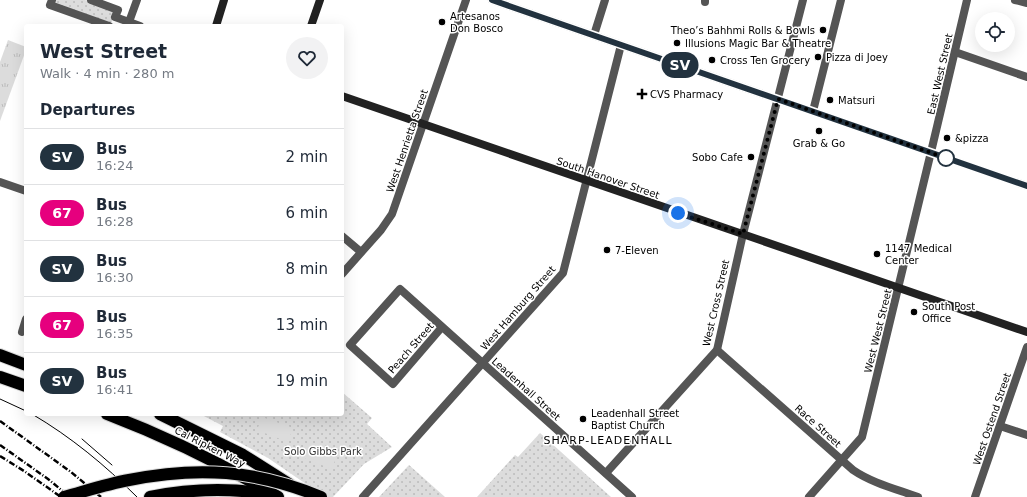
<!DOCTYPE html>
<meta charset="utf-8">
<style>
:root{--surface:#fff;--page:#f2f2f3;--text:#1f2937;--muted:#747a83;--line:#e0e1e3}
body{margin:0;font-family:"DejaVu Sans",sans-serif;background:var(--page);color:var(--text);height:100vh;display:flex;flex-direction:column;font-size:15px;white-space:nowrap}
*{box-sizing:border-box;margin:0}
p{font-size:13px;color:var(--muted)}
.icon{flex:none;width:22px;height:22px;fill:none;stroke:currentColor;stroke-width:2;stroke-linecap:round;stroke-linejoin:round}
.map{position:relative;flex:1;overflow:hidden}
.sheet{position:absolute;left:24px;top:24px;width:320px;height:392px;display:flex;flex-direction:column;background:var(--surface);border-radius:4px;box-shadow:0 4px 16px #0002}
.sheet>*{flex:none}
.badge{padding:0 8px;border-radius:13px;font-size:14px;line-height:26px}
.buttons{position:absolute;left:975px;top:12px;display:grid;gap:8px}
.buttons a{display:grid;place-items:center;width:40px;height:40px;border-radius:50%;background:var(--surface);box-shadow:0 4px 16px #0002;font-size:20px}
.you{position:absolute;width:20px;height:20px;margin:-10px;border:3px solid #fff;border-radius:50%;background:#1a73e8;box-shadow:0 0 0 6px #1a73e833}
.map>.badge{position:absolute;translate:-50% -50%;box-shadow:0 0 0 2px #fff}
h2{padding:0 16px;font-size:15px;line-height:36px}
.round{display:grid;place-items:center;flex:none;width:42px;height:42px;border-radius:21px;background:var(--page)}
.head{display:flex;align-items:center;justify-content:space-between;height:68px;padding:0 16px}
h1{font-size:19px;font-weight:700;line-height:30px}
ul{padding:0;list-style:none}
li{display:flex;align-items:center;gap:12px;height:56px;padding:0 16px;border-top:1px solid var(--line)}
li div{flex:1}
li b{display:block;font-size:15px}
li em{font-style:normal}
li .badge{min-width:44px;font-weight:700;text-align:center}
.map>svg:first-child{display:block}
</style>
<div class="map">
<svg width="1027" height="497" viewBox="0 0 1027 497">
<defs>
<pattern id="grass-tufts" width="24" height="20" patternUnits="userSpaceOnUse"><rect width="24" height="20" fill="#dcdcdc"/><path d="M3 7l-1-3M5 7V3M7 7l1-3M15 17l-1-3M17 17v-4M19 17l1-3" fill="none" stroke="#bbb"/></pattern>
<pattern id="park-dots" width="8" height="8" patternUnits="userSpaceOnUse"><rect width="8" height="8" fill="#dcdcdc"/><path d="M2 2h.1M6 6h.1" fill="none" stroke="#bbb" stroke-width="1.8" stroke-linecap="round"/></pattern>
</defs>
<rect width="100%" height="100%" fill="#fff"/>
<polygon fill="url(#grass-tufts)" points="8,40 26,47 26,50 0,121 0,62"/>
<g fill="url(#park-dots)">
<polygon points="55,0 85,0 115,11 111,25 53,4"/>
<polygon points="342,392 372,418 367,424 392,447 364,464 333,497 325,497 268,458 220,432 223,426 200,414 342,414"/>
<polygon points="540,433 611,497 477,497 515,455 518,457"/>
<polygon points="409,465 445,497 379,497"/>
</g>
<g fill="#dcdcdc">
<polygon points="262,417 293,428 288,442 257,430"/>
<polygon points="306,443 337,455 332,469 301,457"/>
</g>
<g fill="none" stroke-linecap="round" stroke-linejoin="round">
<defs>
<g id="motorway">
<polyline points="0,355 26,365"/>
<polyline points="0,377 26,386"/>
<path d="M107 414C167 437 223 464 278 497"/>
<polyline points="160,414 243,455 289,484"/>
<path d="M150 497C189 489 229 488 269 494"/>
</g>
</defs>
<use href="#motorway" stroke="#dbdbdb" stroke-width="14"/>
<g stroke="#555" stroke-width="8">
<polyline points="52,0 50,5 109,26"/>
<polyline points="91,0 118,10 115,17 129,22 137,0"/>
</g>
<g stroke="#555" stroke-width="8">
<polyline points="1015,0 1027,3"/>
<polyline points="705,2 705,0"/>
<polyline points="128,26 129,22 140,26"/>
<polyline points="594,35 605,0"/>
<polyline points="955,52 1027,77"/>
<polyline points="813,111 841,0"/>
<polyline points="0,182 26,191"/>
<polyline points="342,236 361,252"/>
<polyline points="342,274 381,230 392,214 466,0"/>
<polyline points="442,327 393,384 350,345 400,289 632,497"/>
<polyline points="22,332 26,319"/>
<path d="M717 350 853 470C872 483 896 489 918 497"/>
<polyline points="1000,426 1027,435"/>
<polyline points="606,473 717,350 743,234 803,0"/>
<polyline points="809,497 862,437 931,152"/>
<polyline points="975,497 1027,347"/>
</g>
<g stroke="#555" stroke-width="8">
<polyline points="492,0 1027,186"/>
<polyline points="931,152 967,0"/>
<polyline points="363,497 563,273 621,45"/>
</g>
<g stroke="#222" stroke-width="8">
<polyline points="216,26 224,0"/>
<polyline points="311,26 320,0"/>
<polyline points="342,96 1027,332"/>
</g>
<use href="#motorway" stroke="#000" stroke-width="12"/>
<g stroke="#000" stroke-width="1">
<polyline points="0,399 26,411"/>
<path d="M32 414C71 437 105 465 137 497"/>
<polyline points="82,439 112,465"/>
</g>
<g stroke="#000" stroke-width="2.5" stroke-dasharray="6 2 1 2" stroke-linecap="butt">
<polyline points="0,421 71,472 101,497"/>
<polyline points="0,445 48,479 70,497"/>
<polyline points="0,456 24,471 61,497"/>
</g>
<defs>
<path id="motorway-bridge" d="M64 497C86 491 107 484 129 480 198 466 256 470 321 497"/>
</defs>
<use href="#motorway-bridge" stroke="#dbdbdb" stroke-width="14" stroke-linecap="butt"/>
<use href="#motorway-bridge" stroke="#000" stroke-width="12"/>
</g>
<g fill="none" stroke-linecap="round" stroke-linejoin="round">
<defs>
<polyline id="line" points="492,0 1027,186"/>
</defs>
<use href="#line" stroke="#fff" stroke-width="9"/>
<use href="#line" stroke="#22323f" stroke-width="6"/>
<polyline stroke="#000" stroke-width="4" stroke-dasharray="0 7.2" points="678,213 743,234 778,99 946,158"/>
</g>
<g fill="#000" stroke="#fff" stroke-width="1.5">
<circle cx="442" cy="22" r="4"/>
<circle cx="823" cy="30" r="4"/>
<circle cx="677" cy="43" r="4"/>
<circle cx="818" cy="57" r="4"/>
<circle cx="712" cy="60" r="4"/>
<path d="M640 88h4v4h4v4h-4v4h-4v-4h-4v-4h4z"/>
<circle cx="830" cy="100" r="4"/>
<circle cx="819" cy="131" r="4"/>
<circle cx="947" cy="138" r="4"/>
<circle cx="751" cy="157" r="4"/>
<circle cx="607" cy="250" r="4"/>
<circle cx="877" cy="254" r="4"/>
<circle cx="914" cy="312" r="4"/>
<circle cx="583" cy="419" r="4"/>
</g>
<circle fill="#fff" stroke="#22323f" stroke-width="2" cx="946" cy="158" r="8"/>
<g text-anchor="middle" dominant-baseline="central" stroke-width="3" stroke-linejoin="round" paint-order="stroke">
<g font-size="10" fill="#000" stroke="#fff" text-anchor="start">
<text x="450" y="16">Artesanos<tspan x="450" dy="12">Don Bosco</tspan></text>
<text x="815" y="30" text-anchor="end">Theo’s Bahhmi Rolls &amp; Bowls</text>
<text x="685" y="43">Illusions Magic Bar &amp; Theatre</text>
<text x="826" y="57">Pizza di Joey</text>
<text x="720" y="60">Cross Ten Grocery</text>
<text x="650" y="94">CVS Pharmacy</text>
<text x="838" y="100">Matsuri</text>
<text x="955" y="138">&amp;pizza</text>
<text x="819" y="143" text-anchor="middle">Grab &amp; Go</text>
<text x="743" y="157" text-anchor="end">Sobo Cafe</text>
<text x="885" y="248">1147 Medical<tspan x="885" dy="12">Center</tspan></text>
<text x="615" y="250">7-Eleven</text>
<text x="922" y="306">South Post<tspan x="922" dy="12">Office</tspan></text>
<text x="591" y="413">Leadenhall Street<tspan x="591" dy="12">Baptist Church</tspan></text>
</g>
<g font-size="10" fill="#000" stroke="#fff">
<text transform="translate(940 74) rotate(-77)">East West Street</text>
<text transform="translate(407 141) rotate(-71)">West Henrietta Street</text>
<text transform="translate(608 178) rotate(19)">South Hanover Street</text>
<text transform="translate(716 303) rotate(-77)">West Cross Street</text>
<text transform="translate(518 308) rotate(-49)">West Hamburg Street</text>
<text transform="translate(878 331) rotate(-76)">West West Street</text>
<text transform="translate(411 348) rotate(-49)">Peach Street</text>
<text transform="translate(526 389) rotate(42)">Leadenhall Street</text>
<text transform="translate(992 419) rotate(-71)">West Ostend Street</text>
<text transform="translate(818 426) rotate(42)">Race Street</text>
<text transform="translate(210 447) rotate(27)">Cal Ripken Way</text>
</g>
<g font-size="10" fill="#333" stroke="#fff">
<text x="323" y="451">Solo Gibbs Park</text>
</g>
<g font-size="11" letter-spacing="1" fill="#000" stroke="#fff">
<text x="608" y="440">SHARP-LEADENHALL</text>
</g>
</g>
</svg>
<div class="buttons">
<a><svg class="icon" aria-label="locate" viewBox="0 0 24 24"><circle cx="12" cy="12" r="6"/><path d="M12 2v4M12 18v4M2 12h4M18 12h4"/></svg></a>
</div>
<div class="you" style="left:678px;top:213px"></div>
<b class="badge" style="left:680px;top:65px;background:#22323f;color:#fff">SV</b>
<section class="sheet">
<div class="head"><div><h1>West Street</h1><p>Walk · 4 min · 280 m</p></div><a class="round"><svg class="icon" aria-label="heart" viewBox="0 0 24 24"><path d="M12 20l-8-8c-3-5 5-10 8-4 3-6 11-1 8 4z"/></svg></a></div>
<h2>Departures</h2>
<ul>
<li><span class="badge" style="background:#22323f;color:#fff">SV</span><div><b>Bus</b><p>16:24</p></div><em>2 min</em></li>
<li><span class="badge" style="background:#e6007e;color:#fff">67</span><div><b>Bus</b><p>16:28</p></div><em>6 min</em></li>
<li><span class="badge" style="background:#22323f;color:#fff">SV</span><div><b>Bus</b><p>16:30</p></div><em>8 min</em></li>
<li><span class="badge" style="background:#e6007e;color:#fff">67</span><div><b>Bus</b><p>16:35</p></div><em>13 min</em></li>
<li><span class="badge" style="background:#22323f;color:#fff">SV</span><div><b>Bus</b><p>16:41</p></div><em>19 min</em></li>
</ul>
</section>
</div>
